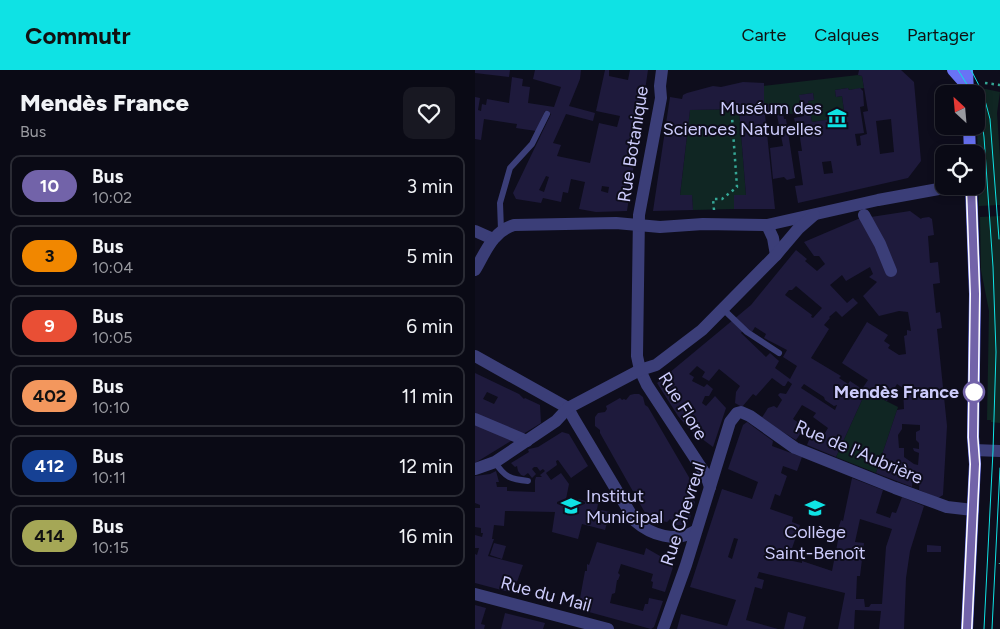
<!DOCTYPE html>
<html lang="fr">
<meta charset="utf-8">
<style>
:root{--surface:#0a0a15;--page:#181822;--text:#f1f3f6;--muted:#999aa0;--line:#2a2b34;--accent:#0fe2e4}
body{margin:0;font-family:Figtree,sans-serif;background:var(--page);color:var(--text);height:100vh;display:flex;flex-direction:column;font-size:19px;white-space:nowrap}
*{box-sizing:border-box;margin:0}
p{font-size:16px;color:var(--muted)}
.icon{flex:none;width:28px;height:28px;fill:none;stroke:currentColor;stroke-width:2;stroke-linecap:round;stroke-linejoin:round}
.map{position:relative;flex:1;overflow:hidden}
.sheet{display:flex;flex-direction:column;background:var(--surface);width:475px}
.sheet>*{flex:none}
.badge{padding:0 10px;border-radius:16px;font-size:18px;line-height:32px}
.needle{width:32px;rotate:334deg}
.buttons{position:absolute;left:460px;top:15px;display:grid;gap:10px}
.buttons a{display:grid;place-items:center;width:50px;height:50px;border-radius:10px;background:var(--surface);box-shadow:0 2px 8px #0003,0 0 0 1px var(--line);font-size:25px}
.map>.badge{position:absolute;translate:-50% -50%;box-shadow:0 0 0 2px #fff}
.round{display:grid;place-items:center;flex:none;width:52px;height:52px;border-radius:10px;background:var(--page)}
.headline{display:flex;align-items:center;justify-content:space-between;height:85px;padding:0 20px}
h1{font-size:24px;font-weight:800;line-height:38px}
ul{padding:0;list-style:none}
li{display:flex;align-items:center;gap:15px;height:62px;margin:0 10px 8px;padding:0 10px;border:2px solid var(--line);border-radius:10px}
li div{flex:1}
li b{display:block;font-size:19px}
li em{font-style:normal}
li .badge{min-width:55px;font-weight:700;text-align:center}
header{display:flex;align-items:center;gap:30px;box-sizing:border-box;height:70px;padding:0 25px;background:var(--accent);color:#111}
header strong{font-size:24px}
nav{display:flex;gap:28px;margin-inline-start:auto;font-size:18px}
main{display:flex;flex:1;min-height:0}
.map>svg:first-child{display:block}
</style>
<header>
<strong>Commutr</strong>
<nav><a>Carte</a><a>Calques</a><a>Partager</a></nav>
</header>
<main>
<section class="sheet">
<div class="headline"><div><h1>Mendès France</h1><p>Bus</p></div><a class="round"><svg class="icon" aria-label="heart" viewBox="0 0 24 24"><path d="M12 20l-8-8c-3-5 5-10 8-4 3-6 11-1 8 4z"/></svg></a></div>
<ul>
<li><span class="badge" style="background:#7263a9;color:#fff">10</span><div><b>Bus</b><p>10:02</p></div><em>3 min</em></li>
<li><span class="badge" style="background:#f18700;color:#111">3</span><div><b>Bus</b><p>10:04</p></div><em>5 min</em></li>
<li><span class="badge" style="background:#e94f35;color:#fff">9</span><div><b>Bus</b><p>10:05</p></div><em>6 min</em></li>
<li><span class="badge" style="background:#f3975d;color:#111">402</span><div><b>Bus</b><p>10:10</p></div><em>11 min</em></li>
<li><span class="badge" style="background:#164194;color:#fff">412</span><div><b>Bus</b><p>10:11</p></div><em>12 min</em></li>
<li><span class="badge" style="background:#a5a756;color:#111">414</span><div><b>Bus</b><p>10:15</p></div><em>16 min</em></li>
</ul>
</section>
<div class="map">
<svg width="525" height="559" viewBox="0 0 525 559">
<rect width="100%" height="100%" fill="#0e0d1c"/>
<g fill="#102623">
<polygon points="383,5 387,6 389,18 374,20 373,18 360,20 361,27 367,26 370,47 337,52 333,31 339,30 338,23 325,25 328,43 298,45 297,34 289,35 288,16"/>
<polygon points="501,17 525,22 522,43 525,88 525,135 504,136"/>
<polygon points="264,39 271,125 259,125 259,139 218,140 217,126 205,125 215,40"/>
<polygon points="525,146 525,353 516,352 516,350 512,350 514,241 506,200 505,147"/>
<polygon points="391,321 423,337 401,403 361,387"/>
</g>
<g fill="#1e1a3c" fill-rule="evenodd">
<polygon points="0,0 35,0 34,7 0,3"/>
<path d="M60 0H106L105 9 94 36 120 43 118 51 91 44 78 73 86 75 82 86 115 93 124 53 142 57 145 46 121 41 130 0H134V6L153 10 155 0H173L152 141 121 142 104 139 110 112 96 109 93 123 88 122 86 132 68 128 66 133 41 129 38 123 76 44 70 41 61 61 41 58 42 54 9 49 6 70 0 69V27L5 28 3 40 6 41 7 34 11 35 12 29 34 33 37 7 48 9 47 16 55 17 53 33 79 37 86 17 58 9ZM71 106 74 107 69 122 64 120ZM127 116 134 117 133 123 126 121Z"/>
<path d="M384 0H426L439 12 446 91 433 108 323 133 320 116 328 115 323 81H327L324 61H322L319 48 329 46 324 25 338 23 339 30 333 31 337 52 370 47 367 26 361 27 360 20 373 18 374 20 385 18 388 21 389 36 385 37 389 63 380 64 382 76 386 75 385 66 392 64 388 42 393 41 387 6 383 5ZM416 49 419 82 405 84 401 51ZM356 91 358 103 349 104 347 92Z"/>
<polygon points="268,12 289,13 289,35 297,34 298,44 290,45 300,139 259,139 259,125 271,125 264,39 215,40 205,125 217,125 218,140 178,141 195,27 207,29 208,25 212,23 238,16 246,17"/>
<polygon points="308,44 309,49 311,49 320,108 312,110 309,107 298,109 295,78 308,76 302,45"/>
<path d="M435 141 446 149 447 148 454 147 457 149 459 165 453 166 455 193 463 192 465 213 458 214 461 243 465 242 467 258 462 259 472 356 468 425 463 428 444 420 445 404 438 403 437 417 401 403 422 340 429 339 428 318 422 314 412 331 391 321 361 387 332 375 336 365 347 368 353 358 338 347 341 343 327 335 318 349 330 357 321 370 286 349 293 338 299 336 302 338 307 330 303 325 305 323 311 324 317 314 313 311 310 316H308L297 308 281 326 278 324 267 337 260 333 261 322 265 316 244 299 234 311 227 307 230 302 222 296 214 304 219 307 217 311 229 317 232 314 238 319 234 326H230L227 333 231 336 240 326 251 338 238 377 215 360 203 346 182 313 276 235 321 180 332 189 330 191 342 201 350 194 344 186H339L329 172 383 149ZM395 197 398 204 394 207 402 212 388 226 404 246 424 241 433 242 436 261 432 260V265L429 266 431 284 424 285 413 278 415 275 409 271 413 265 392 252 367 293 393 310 387 319 375 311 373 314 364 308 366 306 336 288 354 259 349 255 355 248 354 247 361 241 367 247 383 233 378 228 372 233 355 215 367 205 371 211ZM321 216 347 238 338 248 336 247 337 245 310 225 314 220H317ZM280 257 291 264 289 268 312 280 308 287 322 296 315 309 300 298 304 291 295 283 291 287 266 263 270 258 277 262ZM329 314 349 327 350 330 359 336 362 335 360 340 326 318ZM427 354 445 355V360L441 362V370L444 373V379L438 378 439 381 444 383 443 395 439 394 429 387V378H424L423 365 427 359Z"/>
<path d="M0 303 44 324 49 329 50 328 65 335 66 353 45 366 0 346ZM12 322 23 327 19 334 8 329Z"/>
<polygon points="159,324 164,324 168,327 170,335 173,337 222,421 220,425 216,428 220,432 218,438 213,439 216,443 215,449 212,453 208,455 201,455 195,449 192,452 187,451 184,446 178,450 173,448 125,363 125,360 120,356 120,347 123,343 130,342 132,339 131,336 145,328 147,330 149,329 151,330 155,325"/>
<path d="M272 352 298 371 297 376 327 387 322 401 308 396 306 403 312 406 305 426 300 424 295 439 318 447 317 452 325 455 313 490 327 493V491L357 501 365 460 363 459 366 450 368 451 377 408 408 420 401 443 415 448 417 442 421 443 427 427 449 436 435 481 431 508 429 559H404L406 541 380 540 379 559H363L370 523 284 502 282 508 289 510 287 519 280 517 271 550 303 559H202L206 544 252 556 261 530 215 517 247 419 277 429 283 412 253 399 268 355ZM385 449 417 459 411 477 407 534H396L394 537H390L389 529H381L382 506H385L389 473 380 472ZM259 468 263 469 257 489 253 487Z"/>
<polygon points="0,353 39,369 0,393"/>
<polygon points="87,362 94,364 113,396 96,408 83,390 81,391 82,395 71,403 76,410 86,403 94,414 91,429 102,433 103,429 123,434 122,439 135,442 130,460 107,454 103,469 77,462 80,442 30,441 29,456 19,455 17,469 19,469 13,486 48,495 38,523 0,513 0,484 2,485 4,478 0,478 0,465 7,467 8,463 6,463 6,458 0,457 0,438 5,438 5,435 0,433 0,406 15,404 21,401 24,412 21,412 22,417 32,417 32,421 60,422 60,410 61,407 67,407 65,405 70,401 68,399 65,401 62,397 59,397 57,399 61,404 57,408 53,403 49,406 46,405 43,401 42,396 40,397 36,393 54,382 53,380 54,379 63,377"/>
<polygon points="122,472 169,485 171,478 199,494 190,522 177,518 178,512 176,511 178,504 146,494 143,503 145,505 143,510 142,510 140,523 137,524 135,533 168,541 170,534 173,534 174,528 188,531 179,557 176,559 103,539 110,501 112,501 112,494 114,495"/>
<polygon points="19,473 31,476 27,489 15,485"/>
<polygon points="452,475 466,476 466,482 452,482"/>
<polygon points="0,535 11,538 6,554 10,555 9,559 0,559"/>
<polygon points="313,542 331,547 328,559 309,559"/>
<polygon points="30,543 70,553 68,559 26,559"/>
</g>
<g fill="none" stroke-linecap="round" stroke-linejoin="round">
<g stroke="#35a695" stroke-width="2.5" stroke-dasharray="2.5 4" stroke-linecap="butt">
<polyline points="510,13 525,15"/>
<polyline points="239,140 238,129 247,129 262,117 257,47"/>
<polyline points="525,494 525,493"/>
</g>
<g stroke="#3b3e78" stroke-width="6">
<polyline points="26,160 25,133 35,98 57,74 72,44"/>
<polyline points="248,239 272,262 304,283"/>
<path d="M20 392C30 408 36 409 53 411"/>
</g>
<g stroke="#3b3e78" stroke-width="12">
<polyline points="187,0 185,16 186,28 164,145 162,286 165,300 172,315 231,405 235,417"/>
<polyline points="389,145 405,174 416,201"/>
<polyline points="292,155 298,168 301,185"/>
<polyline points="0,161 18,169"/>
<path d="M0 200C10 183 18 161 39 155L141 153 185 157 228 154 292 155 403 130 480 116"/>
<polyline points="0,286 93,338"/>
<path d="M93 338 99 349 160 451C176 465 201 473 220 461"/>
<polyline points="0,349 52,371"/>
<polyline points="499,380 525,381"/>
<polyline points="0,399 20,392 81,351 93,338 165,300 181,295 227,260 301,185 323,159 339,145"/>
<polyline points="0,524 133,559"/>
<polyline points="188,559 211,495 255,352 262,343 266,342 275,346 320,378 420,418 472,437 498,440"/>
</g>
<g stroke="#6973f5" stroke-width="12">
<polyline points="478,0 493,17"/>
<polyline points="492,0 493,24"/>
<polyline points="494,56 495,84"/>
<polyline points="492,559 500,394 498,367 500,224 496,116"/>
</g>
<g stroke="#0fe2e4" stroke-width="1">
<polyline points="483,0 498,24"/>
<polyline points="496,0 508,23 515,49 524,169"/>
<polyline points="501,31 507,52 509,67 518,197 521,282 518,381 509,559"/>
<polyline points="517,559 525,398"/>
</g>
</g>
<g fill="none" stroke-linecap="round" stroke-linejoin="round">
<defs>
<polyline id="line" points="492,559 500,394 498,367 500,224 496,116"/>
</defs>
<use href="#line" stroke="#fff" stroke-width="11"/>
<use href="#line" stroke="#7263a9" stroke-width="8"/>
</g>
<defs>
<symbol id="museum-bare" viewBox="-9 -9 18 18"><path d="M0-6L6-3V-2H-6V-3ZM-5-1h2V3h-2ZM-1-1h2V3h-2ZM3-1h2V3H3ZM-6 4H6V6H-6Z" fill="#0fe2e4" stroke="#0e0d1c" stroke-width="2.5" paint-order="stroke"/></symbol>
<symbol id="university-bare" viewBox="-9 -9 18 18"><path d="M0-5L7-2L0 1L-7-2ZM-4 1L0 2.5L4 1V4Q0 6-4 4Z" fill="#0fe2e4" stroke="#0e0d1c" stroke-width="2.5" paint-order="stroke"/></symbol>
<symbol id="school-bare" viewBox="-9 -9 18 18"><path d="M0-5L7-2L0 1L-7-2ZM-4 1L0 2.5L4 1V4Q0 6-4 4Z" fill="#0fe2e4" stroke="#0e0d1c" stroke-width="2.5" paint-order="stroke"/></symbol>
</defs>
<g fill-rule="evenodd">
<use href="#museum-bare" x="348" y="34" width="28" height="28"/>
<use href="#university-bare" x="82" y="422" width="28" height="28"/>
<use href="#school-bare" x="326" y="424" width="28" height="28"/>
</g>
<circle fill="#fff" stroke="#7263a9" stroke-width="2.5" cx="499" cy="322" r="10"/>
<g text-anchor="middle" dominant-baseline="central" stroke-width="4" stroke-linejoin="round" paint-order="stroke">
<g font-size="18" fill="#cdccfc" stroke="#0e0d1c" text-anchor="end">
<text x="347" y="38">Muséum des<tspan x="347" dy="21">Sciences Naturelles</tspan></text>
<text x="111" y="426" text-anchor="start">Institut<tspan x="111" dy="21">Municipal</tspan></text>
<text x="340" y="462" text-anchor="middle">Collège<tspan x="340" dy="21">Saint-Benoît</tspan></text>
</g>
<g font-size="18" fill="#cdccfc" stroke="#0e0d1c">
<text transform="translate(158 74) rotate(-81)">Rue Botanique</text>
<text transform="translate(208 336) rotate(58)">Rue Flore</text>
<text transform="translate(384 382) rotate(23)">Rue de l'Aubrière</text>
<text transform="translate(208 444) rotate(-72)">Rue Chevreul</text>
<text transform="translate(71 524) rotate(15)">Rue du Mail</text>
</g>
<g font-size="18" font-weight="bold" fill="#cdccfc" stroke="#0e0d1c" text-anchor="end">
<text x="484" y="322">Mendès France</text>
</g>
</g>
</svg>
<div class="buttons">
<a><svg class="needle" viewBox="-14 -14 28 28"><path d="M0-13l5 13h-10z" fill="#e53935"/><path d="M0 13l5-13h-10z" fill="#999aa0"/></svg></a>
<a><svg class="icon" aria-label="locate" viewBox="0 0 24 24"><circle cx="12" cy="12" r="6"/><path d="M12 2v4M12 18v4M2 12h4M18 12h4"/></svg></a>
</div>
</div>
</main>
